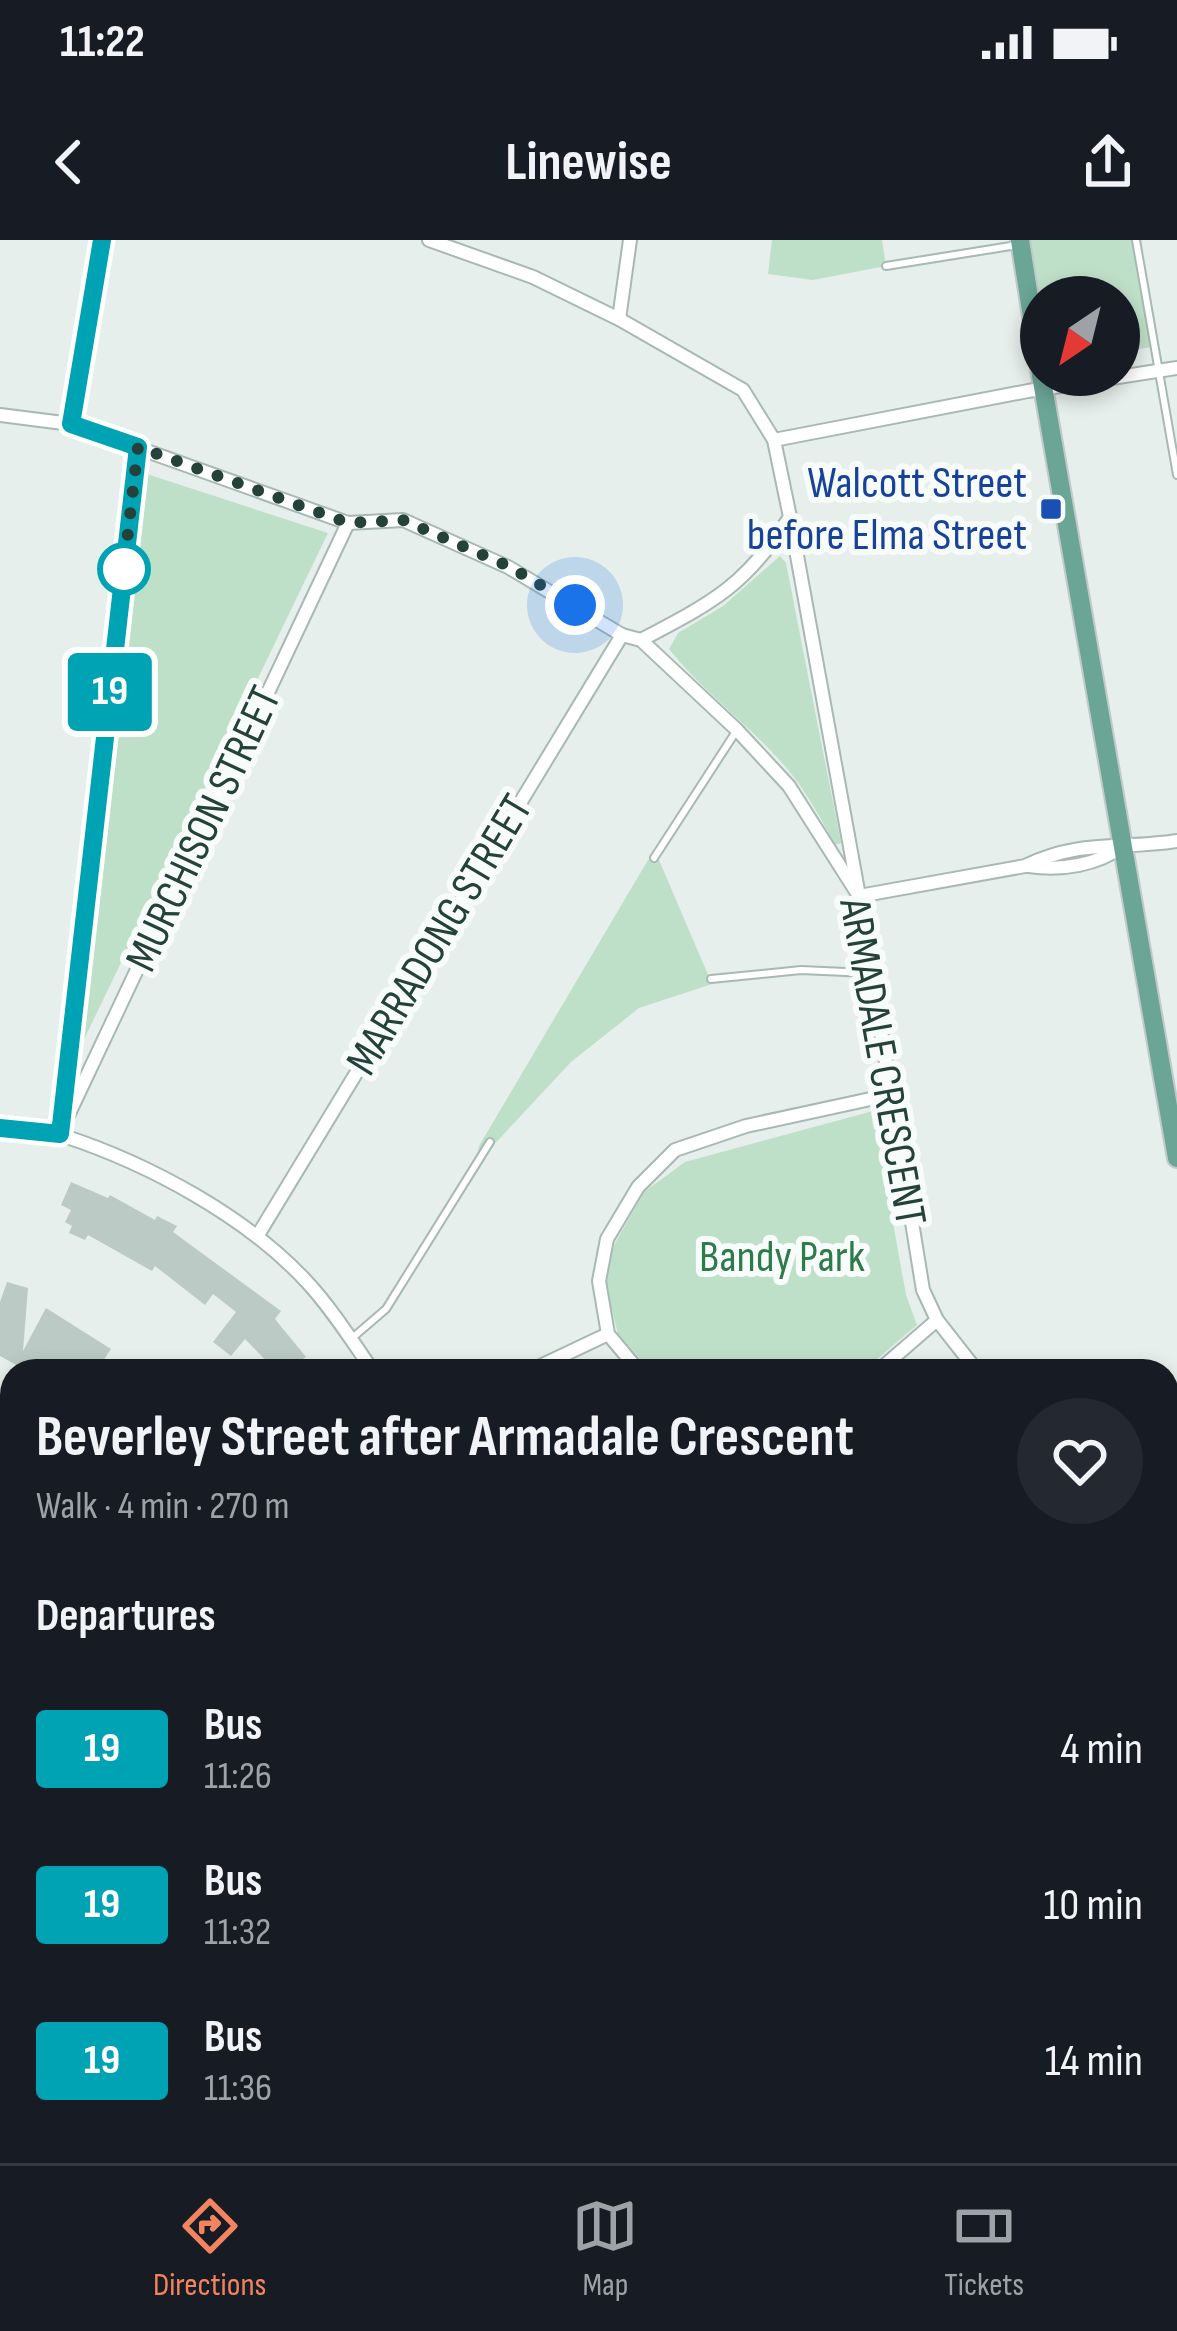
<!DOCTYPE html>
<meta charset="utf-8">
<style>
:root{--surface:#171b24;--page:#242831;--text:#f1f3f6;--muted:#9ea1a6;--line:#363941;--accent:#f4845f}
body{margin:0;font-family:"Sofia Sans Condensed",sans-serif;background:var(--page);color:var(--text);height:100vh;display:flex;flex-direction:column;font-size:45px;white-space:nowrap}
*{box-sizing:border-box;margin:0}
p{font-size:39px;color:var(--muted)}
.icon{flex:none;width:66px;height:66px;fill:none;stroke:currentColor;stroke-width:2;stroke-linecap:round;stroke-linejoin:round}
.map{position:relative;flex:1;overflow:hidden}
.side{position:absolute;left:0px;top:1119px;width:1179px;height:804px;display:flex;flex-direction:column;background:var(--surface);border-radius:36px 36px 0 0;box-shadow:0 6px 18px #0003}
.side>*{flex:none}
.badge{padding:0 24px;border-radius:9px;font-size:42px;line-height:78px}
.needle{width:78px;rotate:215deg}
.controls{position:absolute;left:1020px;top:36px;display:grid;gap:24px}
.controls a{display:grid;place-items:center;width:120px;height:120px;border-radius:50%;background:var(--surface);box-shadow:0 6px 18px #0003;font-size:60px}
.you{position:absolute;width:60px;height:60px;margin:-30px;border:9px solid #fff;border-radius:50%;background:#1a73e8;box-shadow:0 0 0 18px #1a73e833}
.map>.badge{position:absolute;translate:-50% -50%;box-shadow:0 0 0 6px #fff}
h2{padding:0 36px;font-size:45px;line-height:108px}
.round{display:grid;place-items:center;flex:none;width:126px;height:126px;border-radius:63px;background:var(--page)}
.overview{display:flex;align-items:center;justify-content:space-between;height:204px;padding:0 36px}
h1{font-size:57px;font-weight:700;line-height:90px}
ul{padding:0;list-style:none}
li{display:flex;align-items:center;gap:36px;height:156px;padding:0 36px}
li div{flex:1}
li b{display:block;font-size:45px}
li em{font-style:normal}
li .badge{min-width:132px;font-weight:700;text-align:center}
.status{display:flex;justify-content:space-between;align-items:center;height:84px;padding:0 60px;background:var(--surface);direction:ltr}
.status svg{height:33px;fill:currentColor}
header{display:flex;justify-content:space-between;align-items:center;height:156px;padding:0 36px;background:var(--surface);font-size:54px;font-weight:700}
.tabs{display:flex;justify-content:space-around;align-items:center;height:168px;border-top:3px solid var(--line);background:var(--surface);font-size:33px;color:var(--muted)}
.tabs a{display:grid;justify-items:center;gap:6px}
.tabs .selected{color:var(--accent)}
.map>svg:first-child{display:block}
</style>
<div class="status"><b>11:22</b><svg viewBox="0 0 49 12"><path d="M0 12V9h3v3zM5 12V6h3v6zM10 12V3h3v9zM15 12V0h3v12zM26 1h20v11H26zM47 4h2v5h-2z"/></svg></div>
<header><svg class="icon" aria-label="back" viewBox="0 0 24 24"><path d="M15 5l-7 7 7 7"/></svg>Linewise<svg class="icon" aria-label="share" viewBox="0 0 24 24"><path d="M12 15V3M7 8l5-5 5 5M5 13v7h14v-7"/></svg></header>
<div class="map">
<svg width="1177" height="1923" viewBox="0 0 1177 1923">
<rect width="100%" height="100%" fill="#e6efeb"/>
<g fill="#bfe0c8">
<polygon points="772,0 882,0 886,26 813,40 768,34"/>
<polygon points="1022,0 1133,0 1152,107 1119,112 1119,57 1041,57 1041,107"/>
<polygon points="147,234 328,293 77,814"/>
<path d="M780 316 786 323 841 603 835 605C820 577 805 549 784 525 748 484 703 452 669 409L678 393 723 366Z"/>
<polygon points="654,618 659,620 712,744 639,768 571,822 475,925 479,906 648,620"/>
<polygon points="873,871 906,1055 917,1085 863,1131 651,1131 618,1094 606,1046 614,1005 644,952 685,922"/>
<polygon points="0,1304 12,1311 12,1464 0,1466"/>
<polygon points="850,1911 1058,1911 1057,1923 847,1923"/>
</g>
<g fill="#bbcac4">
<polygon points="71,942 108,958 110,955 155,980 157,976 177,986 173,992 281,1071 275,1079 306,1117 295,1124 299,1131 276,1131 245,1099 231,1116 213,1102 236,1072 213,1054 205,1065 155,1026 152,1031 88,995 85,1000 69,993 72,986 65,982 71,970 61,965"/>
<polygon points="7,1042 28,1048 23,1111 46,1068 111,1109 96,1131 27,1131 0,1116 0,1062"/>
<polygon points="12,1494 12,1565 0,1568 0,1500"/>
<polygon points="12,1779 12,1881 0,1873 0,1796"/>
<polygon points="231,1911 307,1911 323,1923 222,1923"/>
</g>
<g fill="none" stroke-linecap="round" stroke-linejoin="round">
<defs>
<g id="service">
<polyline points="1136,0 1177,235"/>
<polyline points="886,26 1017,5"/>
<polyline points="654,618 737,490"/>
<polyline points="711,739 801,730 868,733"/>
<polyline points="351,1099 386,1069 490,902"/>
<polyline points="32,1923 40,1911"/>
</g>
<g id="minor">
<path d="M429 0 533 37 619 79 743 150 774 200 790 277C744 347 713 362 641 400"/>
<polyline points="619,79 630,0"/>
<polyline points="0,175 71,184 348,283 403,280 508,327 622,395 641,400 737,490 789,546 859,656"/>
<polyline points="71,184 102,0"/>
<polyline points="774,200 1028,151 1177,128"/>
<polyline points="790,277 859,656 923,1050 937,1080 977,1131"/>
<path d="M1029 626C1061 631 1098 625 1123 606"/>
<path d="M859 656 1025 626C1080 599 1121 610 1177 601"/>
<polyline points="65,882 348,283"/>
<path d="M0 888C21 890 44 890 64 896 149 924 246 976 307 1042 332 1069 352 1101 373 1131"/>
<polyline points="60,894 138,207"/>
<polyline points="258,995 622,395"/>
<polyline points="530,1131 608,1094"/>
<polyline points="639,1131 608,1094 599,1041 607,999 638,947 675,910 746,886 889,855"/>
<polyline points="878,1131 937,1080"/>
<polyline points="0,1168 12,1172"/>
<polyline points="1167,1302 1177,1304"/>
<polyline points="0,1610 12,1607"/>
<polyline points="0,1738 12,1722"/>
<polyline points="431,1911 447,1923"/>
<polyline points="836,1923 839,1911"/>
</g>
<polyline id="tertiary" points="0,1917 9,1923"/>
<g id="secondary">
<polyline points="1167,1384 1177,1377"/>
<polyline points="165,1923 174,1911"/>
<polyline points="188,1923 197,1911"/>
</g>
<g id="primary">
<polyline points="1020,0 1041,134"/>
<polyline points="1041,135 1177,918"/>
<polyline points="1164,1923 1177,1903"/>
</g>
<g id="trunk">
<polyline points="1167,1454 1177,1422"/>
<polyline points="1167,1592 1177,1547"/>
<polyline points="1167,1836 1177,1845"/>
<polyline points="1085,1923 1086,1911"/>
<polyline points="1146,1923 1146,1911"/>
</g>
</defs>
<use href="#service" stroke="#a8b8b2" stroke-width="10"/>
<use href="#minor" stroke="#a8b8b2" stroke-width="16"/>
<use href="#tertiary" stroke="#a8b8b2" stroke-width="20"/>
<use href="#secondary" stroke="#a4bbb3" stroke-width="21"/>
<use href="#primary" stroke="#c2cac8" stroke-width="22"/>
<use href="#trunk" stroke="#c2cac8" stroke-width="26"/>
<use href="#service" stroke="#fff" stroke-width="6"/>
<use href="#minor" stroke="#fff" stroke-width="12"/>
<use href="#tertiary" stroke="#fff" stroke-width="15"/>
<use href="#secondary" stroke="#fff" stroke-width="16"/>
<use href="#primary" stroke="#6aa596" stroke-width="18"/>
<use href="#trunk" stroke="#4c8a7c" stroke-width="21"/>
</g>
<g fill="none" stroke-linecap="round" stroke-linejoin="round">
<defs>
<polyline id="line" points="0,888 60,894 138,207 71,184 102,0"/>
</defs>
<use href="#line" stroke="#fff" stroke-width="27"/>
<use href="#line" stroke="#00a3b4" stroke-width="18"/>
<polyline stroke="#24423a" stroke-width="12" stroke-dasharray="0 21.6" points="124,329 122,344 138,207 348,283 403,280 508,326 575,365"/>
</g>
<rect fill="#1a4fb4" stroke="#f7fbf9" stroke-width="4.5" x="1039" y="257" width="24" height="24" rx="6"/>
<circle fill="#fff" stroke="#00a3b4" stroke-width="6" cx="124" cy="329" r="24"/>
<g text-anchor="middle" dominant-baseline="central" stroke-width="12" stroke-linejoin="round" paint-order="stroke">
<g font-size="45" fill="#164399" stroke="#f7fbf9" text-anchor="end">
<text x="1027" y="243">Walcott Street<tspan x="1027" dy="52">before Elma Street</tspan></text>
</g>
<g font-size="45" fill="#24423a" stroke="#f7fbf9">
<text transform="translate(204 589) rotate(-65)">MURCHISON STREET</text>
<text transform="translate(440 695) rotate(-59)">MARRADONG STREET</text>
<text transform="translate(882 822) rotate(80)">ARMADALE CRESCENT</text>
</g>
<g font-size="45" fill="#2d7a4b" stroke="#f7fbf9">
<text x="782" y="1017">Bandy Park</text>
</g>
</g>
</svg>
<div class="controls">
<a><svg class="needle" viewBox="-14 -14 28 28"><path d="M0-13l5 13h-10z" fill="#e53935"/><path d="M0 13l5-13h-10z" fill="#9ea1a6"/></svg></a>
</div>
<div class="you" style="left:575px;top:365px"></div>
<b class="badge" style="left:110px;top:452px;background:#00a3b4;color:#fff">19</b>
<section class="side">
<div class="overview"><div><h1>Beverley Street after Armadale Crescent</h1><p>Walk · 4 min · 270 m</p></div><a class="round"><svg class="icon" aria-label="heart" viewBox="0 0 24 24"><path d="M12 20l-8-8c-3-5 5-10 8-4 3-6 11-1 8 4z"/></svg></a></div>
<h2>Departures</h2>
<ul>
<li><span class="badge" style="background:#00a3b4;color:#fff">19</span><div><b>Bus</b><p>11:26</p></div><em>4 min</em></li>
<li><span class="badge" style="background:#00a3b4;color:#fff">19</span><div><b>Bus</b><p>11:32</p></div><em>10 min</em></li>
<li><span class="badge" style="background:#00a3b4;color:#fff">19</span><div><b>Bus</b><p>11:36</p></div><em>14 min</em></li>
</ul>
</section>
</div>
<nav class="tabs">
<a class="selected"><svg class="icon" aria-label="directions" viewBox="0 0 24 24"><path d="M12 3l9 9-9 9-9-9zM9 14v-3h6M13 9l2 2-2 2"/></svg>Directions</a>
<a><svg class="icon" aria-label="map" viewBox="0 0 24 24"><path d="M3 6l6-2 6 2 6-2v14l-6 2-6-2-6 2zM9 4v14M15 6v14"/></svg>Map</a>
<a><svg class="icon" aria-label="tickets" viewBox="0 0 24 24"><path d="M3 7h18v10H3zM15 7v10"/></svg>Tickets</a>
</nav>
